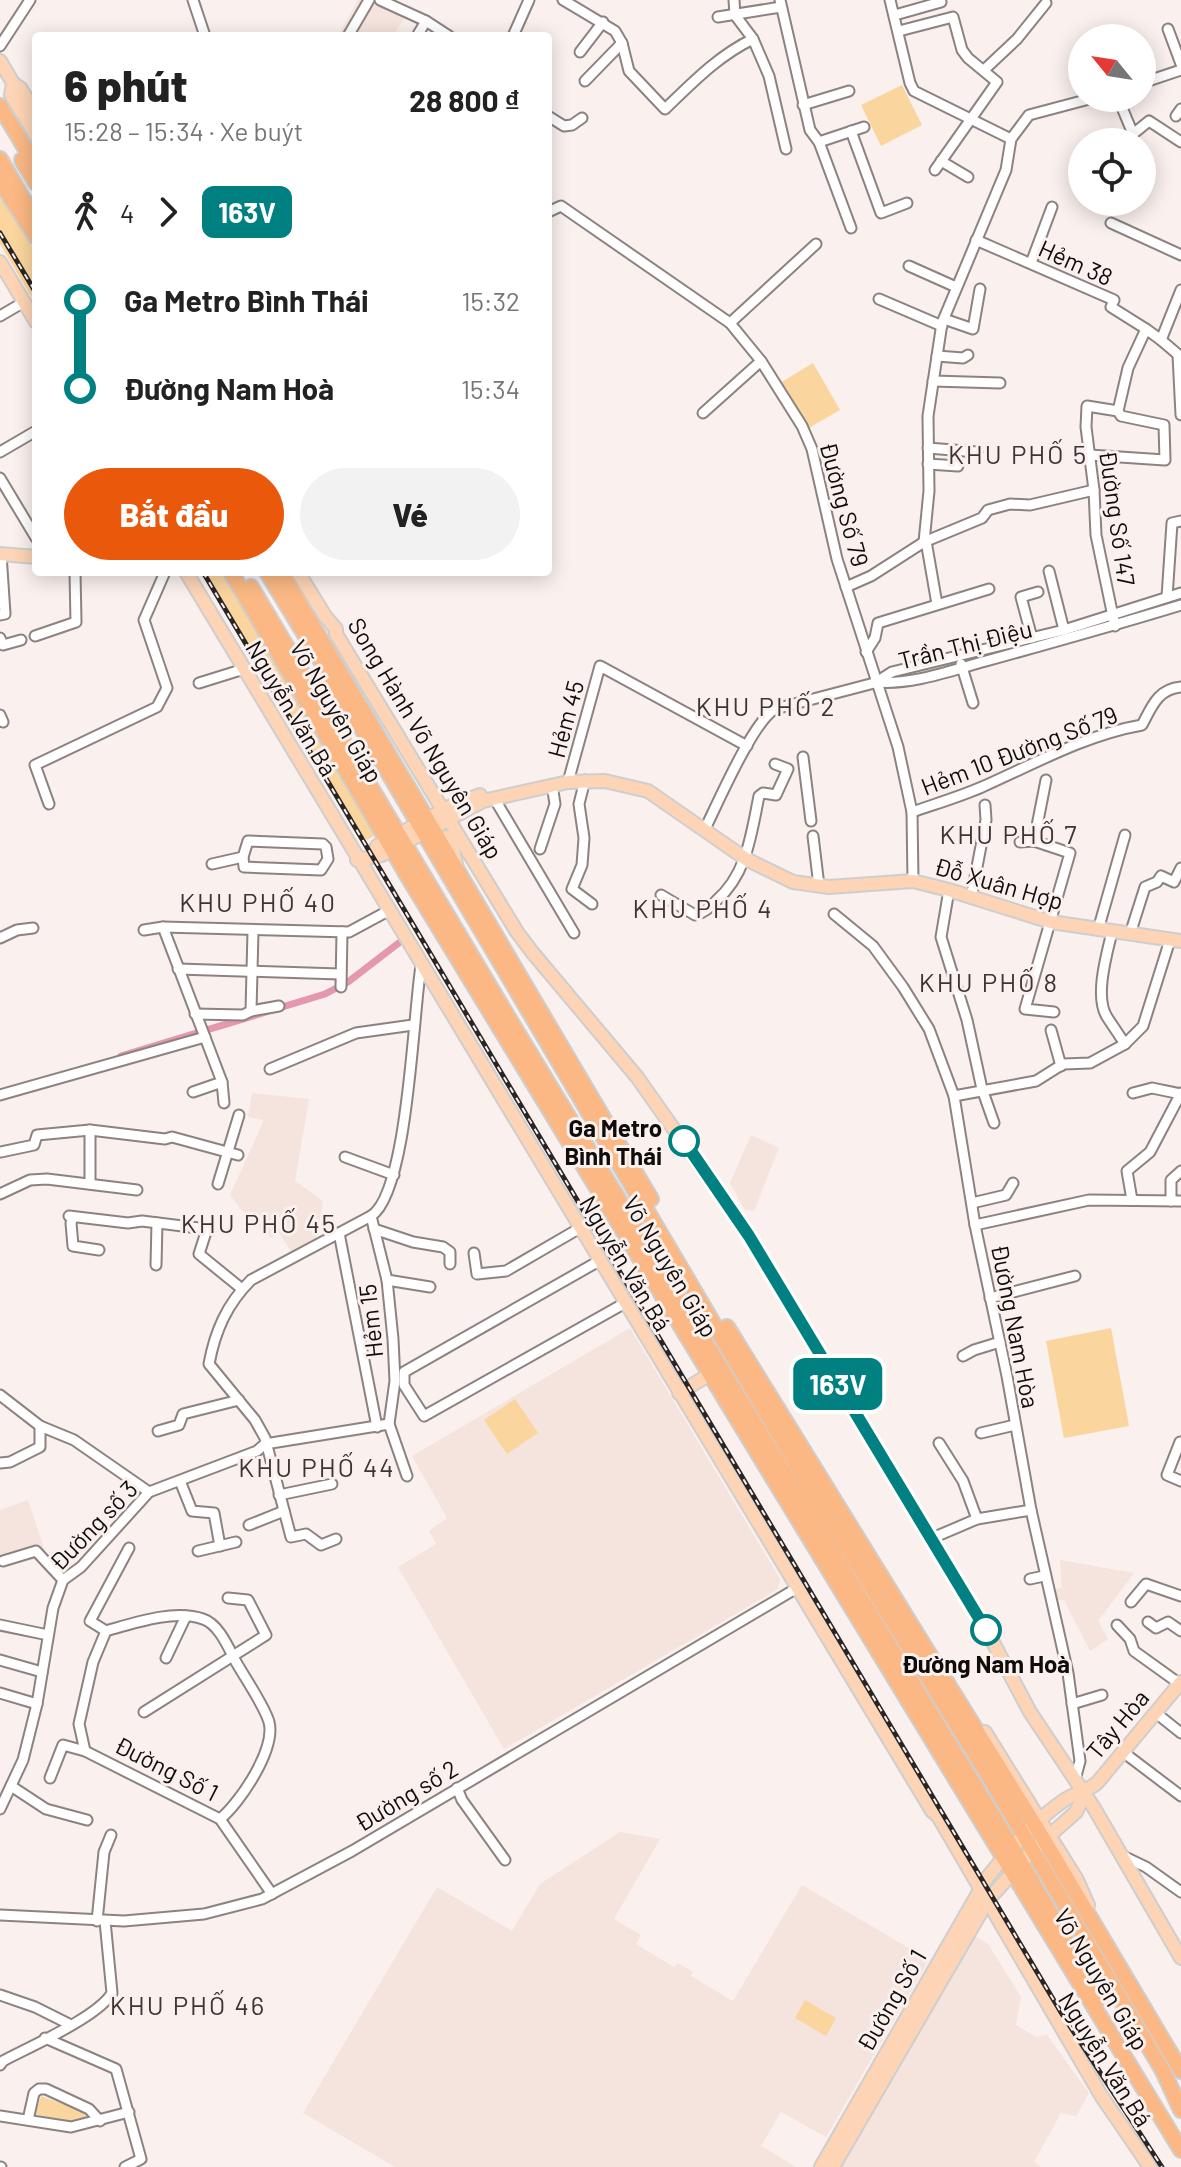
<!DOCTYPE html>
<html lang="vi">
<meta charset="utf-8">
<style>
:root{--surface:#fff;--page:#f2f2f2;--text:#222;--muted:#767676;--accent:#ea580c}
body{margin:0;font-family:Barlow,sans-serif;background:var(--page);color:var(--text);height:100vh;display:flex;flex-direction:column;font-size:30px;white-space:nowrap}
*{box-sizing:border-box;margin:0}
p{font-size:26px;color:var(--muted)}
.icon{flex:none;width:44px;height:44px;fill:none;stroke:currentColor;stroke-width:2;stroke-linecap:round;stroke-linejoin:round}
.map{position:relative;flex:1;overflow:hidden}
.side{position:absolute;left:32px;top:32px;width:520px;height:544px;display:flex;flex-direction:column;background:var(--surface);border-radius:8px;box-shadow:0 4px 20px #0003}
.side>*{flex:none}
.badge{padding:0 16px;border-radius:12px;font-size:28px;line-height:52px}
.needle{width:52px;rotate:300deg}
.tools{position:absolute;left:1068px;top:24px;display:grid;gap:16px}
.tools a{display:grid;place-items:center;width:88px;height:88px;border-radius:50%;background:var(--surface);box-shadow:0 4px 20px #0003;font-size:40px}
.map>.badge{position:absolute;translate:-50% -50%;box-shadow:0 0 0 4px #fff}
.legs{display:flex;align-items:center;gap:12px;height:88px;padding:0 32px;font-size:26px}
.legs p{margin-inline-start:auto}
.head{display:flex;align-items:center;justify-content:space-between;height:136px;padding:0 32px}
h1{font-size:44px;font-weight:800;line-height:60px}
.action{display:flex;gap:16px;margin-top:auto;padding:16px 32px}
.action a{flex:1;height:92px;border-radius:48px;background:var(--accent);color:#fff;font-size:32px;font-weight:800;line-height:92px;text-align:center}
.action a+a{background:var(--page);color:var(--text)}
ul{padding:0 32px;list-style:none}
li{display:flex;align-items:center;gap:28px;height:88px;font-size:30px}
li i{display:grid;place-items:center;width:12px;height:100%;margin:0 10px;background:currentColor}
li i::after{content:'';width:20px;height:20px;margin:-10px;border:6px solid;border-radius:50%;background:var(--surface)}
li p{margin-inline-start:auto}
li:first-child i{background:linear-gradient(#0000 50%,currentColor 0)}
li:last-child i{background:linear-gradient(currentColor 50%,#0000 0)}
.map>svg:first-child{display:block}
</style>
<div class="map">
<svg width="1181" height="2167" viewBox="0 0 1181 2167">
<rect width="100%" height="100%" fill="#faf0ed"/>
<g fill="#f5e3dd">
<polygon points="358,0 379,0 406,15 393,36 338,36"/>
<polygon points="252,1093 309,1099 295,1181 323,1201 317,1239 293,1254 279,1233 272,1238 244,1213 230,1195 264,1120 248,1117"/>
<polygon points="751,1135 779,1148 754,1211 745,1210 730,1183"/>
<polygon points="630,1328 780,1579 778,1589 504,1749 398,1567 436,1544 429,1531 447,1518 412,1456"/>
<polygon points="28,1500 47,1557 0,1566 0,1510"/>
<polygon points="1060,1560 1134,1573 1098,1621 1108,1639 1090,1651 1064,1600 1052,1601 1050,1590 1062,1588"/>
<polygon points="620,1832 660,1839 614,1919 641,1935 636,1944 674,1967 678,1963 693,1972 691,1976 733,2001 802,1885 929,1960 826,2137 781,2112 761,2146 796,2167 395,2167 303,2113 437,1887 512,1931 540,1884"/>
<polygon points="975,1936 988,1944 1021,1997 1016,2025 1036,2037 1047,2035 1089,2093 1076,2116 1061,2113 1034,2162 1041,2167 842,2167"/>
</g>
<g fill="#fad59e">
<polygon points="902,85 922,125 881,146 861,105"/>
<polygon points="0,192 36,253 36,305 0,244"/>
<polygon points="813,363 840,410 807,429 780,383"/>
<polygon points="203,572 226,572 379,833 367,840 354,830"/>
<polygon points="1111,1328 1129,1426 1064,1438 1046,1341"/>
<polygon points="515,1399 538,1433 507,1454 484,1420"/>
<polygon points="805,2000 836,2018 826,2036 795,2018"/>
<polygon points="41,2096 82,2111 87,2118 71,2122 35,2114"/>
</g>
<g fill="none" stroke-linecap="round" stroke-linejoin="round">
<polyline stroke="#e398ad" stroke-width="7" points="121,1056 325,994 348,982 400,942"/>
<defs>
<g id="minor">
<polyline points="193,0 205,36"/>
<polyline points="380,0 426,21 449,36"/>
<path d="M563 0 615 31 622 43 629 71 665 109C692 83 719 55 753 39L769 76 786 149"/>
<polyline points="734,0 735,15 753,39"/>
<polyline points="780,0 810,130 819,142 851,228"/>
<polyline points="890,0 910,83 914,91 1011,139"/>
<polyline points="895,15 941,2"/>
<polyline points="718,17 781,7"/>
<polyline points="1168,29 1181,64"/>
<polyline points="899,31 953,17 962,50 968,58 997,82 935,170"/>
<polyline points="348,36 369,0"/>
<polyline points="417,36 426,21"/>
<polyline points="513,36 529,0"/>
<polyline points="0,46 30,0"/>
<polyline points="580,52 603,22"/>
<polyline points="984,70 1017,39 1046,3"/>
<polyline points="585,81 622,43"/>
<polyline points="1142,83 1181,70"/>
<polyline points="1118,98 1133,134 1149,121 1181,142"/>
<polyline points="803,105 849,91"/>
<polyline points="548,116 564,126 572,125 582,118"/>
<polyline points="1176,116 1181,109"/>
<polyline points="851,131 881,213 907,203"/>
<polyline points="819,142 864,127"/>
<polyline points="941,161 968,177"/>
<polyline points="548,212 561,206 730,323 761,361 802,426 812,449 837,559 898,747 912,812 913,881"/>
<polyline points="1111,223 1181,255"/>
<polyline points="976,240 1114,300 1111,307 1146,329"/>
<polyline points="1031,263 1052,207"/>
<polyline points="909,266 956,287"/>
<polyline points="879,299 942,326"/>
<polyline points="0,316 24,302"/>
<polyline points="944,319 973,329 980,289"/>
<polyline points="730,323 816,244"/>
<polyline points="1161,340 1181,357"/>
<polyline points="1178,355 1181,415"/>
<polyline points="937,356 963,358 968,355"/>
<polyline points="933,381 1000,383"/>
<polyline points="703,413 761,361"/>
<polyline points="928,448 977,452"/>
<polyline points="0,452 36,431"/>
<polyline points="1090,455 1165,460 1164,425 1121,416 1118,411"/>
<polyline points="928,464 958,466"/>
<polyline points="0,478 36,538"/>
<polyline points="926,541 937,604"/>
<polyline points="924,542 929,491 928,416 942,323 1006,170 1011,139 1029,115 1093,98"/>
<polyline points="1049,571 1064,630"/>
<polyline points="846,587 871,576 924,542 982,518 988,510 1010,504 1030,505 1094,490"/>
<polyline points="1167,597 1172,523 1181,521"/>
<polyline points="0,615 5,614 1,554"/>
<polyline points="1115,626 1096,535 1094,490 1086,427 1087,406 1118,411 1128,368 1146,329 1161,340 1181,290"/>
<polyline points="35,636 76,622 75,572"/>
<polyline points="0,638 3,645 21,640"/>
<polyline points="1032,638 1021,597 1038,592"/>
<polyline points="866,652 875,638 878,623 989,589"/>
<polyline points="961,664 973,703"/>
<polyline points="878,681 892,672 1064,630 1181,593"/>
<polyline points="199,683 244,669"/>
<polyline points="0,715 3,722"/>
<polyline points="803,757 811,821"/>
<polyline points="585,780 579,804 584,838 582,865 572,889 592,904"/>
<polyline points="568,782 600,666 747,746"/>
<polyline points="494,798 574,933"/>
<polyline points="49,804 35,765 157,707 167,688 144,620 165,572"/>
<path d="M912 812C935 804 959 797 982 787 1034 764 1085 735 1142 725 1152 706 1158 689 1181 687"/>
<path d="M704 831C717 805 753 721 775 709L878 682C913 685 952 670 986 661 1051 643 1116 625 1181 605"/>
<polyline points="813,836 819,886"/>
<polygon points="248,841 323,844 326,847 328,859 321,870 244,867 243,857"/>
<polyline points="1034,841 1046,780"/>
<polyline points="1020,842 1034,841 1070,853 1025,1009 1054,1012"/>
<polyline points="540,849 555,804 552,785"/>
<polyline points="212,864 243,857"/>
<polyline points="949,890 941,937 967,1020 982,1089 994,1123"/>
<path d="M661 895 695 915C704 913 709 908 716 901 747 874 751 835 759 796L763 793 776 795 788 769 775 764"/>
<polyline points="971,898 986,820 985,805"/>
<polyline points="834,914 873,946 903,987 929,1029 954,1096 975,1225 1007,1376 1031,1510 1068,1673 1080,1761 1075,1780"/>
<polyline points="163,927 222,1082 193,1092"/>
<polyline points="144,930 163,927 349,932 388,911"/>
<polyline points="1098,930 1125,835"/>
<path d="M1112 932C1107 953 1094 997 1107 1017 1113 1026 1119 1035 1125 1044"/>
<polyline points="1130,934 1145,887 1157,882 1161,876 1174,882 1181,868"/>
<polyline points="0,938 17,930 33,928"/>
<polyline points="178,969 340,974"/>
<polyline points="341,987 342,932"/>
<polyline points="251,1011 279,1006"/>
<polyline points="195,1014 243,1015 251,1011 253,931"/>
<polyline points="1051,1030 1061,1066"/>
<polyline points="270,1069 356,1033 413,1025"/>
<polyline points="222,1082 224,1103"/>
<polyline points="1133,1093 1152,1088 1181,1094"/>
<polyline points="0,1095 205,1037"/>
<polyline points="954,1096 1036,1081 1063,1064 1090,1063 1125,1044 1143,1026 1170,940"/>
<polyline points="90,1130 90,1184"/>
<polyline points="1,1152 34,1145 37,1135 90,1130 165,1139 172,1137 238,1155"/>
<polyline points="345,1157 394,1175"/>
<polyline points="218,1184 239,1115"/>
<polyline points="0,1194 30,1180 47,1179 137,1190"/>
<polyline points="1132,1200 1127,1171 1150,1152 1181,1093"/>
<polyline points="1171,1201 1171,1180 1181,1171"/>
<polyline points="972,1203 1006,1195 1013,1183"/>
<polyline points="69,1216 128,1223 142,1221 207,1229 199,1254 242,1289"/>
<polyline points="371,1216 387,1280 393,1339 395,1381 389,1424 407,1476"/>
<polyline points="73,1217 71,1223 73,1246 99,1250"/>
<polyline points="975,1225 1089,1200 1181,1201"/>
<polyline points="374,1229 413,1242 443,1247 450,1252 450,1264"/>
<polyline points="339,1233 377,1427"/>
<polyline points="474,1253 477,1274 506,1271 580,1228"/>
<polyline points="599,1261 404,1372 404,1385 424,1416 625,1303"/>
<polyline points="156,1265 157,1223"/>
<polyline points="387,1280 430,1287"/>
<polyline points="990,1298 1075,1276"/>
<polyline points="963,1356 974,1350 1000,1342"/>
<polyline points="0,1395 40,1426 74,1440 149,1492"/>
<polyline points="158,1431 179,1425 183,1414 239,1400"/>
<polyline points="981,1433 1015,1425"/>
<polyline points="1180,1442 1167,1475 1181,1481"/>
<polyline points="939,1443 963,1481 977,1519"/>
<polyline points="0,1463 10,1462 40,1447 40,1426"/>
<polyline points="180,1481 192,1511 214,1513 220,1546"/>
<polyline points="279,1495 332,1484"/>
<polyline points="249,1525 284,1511"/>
<path d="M336 1539 321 1545 306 1534 291 1537 265 1438 255 1420 209 1364C215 1331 227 1304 251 1280L371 1216C408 1193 413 1014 421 966"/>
<polyline points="930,1539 977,1519 1031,1510"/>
<polyline points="198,1551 236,1542"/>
<polyline points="3,1561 36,1551 63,1580"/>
<polyline points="1030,1579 1044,1576"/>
<polyline points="1131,1602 1146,1584 1181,1596"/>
<polyline points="1148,1622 1156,1628 1168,1622 1181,1631"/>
<polyline points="0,1625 48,1635"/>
<polyline points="1117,1625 1130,1639 1134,1651 1180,1684"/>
<polyline points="106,1631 90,1621 129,1548"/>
<polyline points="166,1658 186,1616"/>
<polyline points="0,1660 42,1672"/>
<polyline points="0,1693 37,1704"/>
<polyline points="1072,1704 1102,1695"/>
<polyline points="144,1712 266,1635 248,1600 228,1598"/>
<polyline points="1156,1713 1181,1733"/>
<path d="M85 1751 79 1724 93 1662 106 1631C134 1623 174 1609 203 1619 219 1624 229 1649 236 1662 245 1678 265 1707 269 1722 276 1749 240 1803 220 1819"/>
<polyline points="1123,1752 1181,1796"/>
<polyline points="50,1778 63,1745 85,1751 220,1819 272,1894"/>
<polyline points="11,1786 46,1809 87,1820"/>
<polyline points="457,1788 462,1800 505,1860"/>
<polyline points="0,1809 23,1760 37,1704 53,1608 63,1580 81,1567 149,1492 257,1451 265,1444 389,1424"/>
<polyline points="1121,1855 1146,1867 1181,1892"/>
<polyline points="0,1915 124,1921 204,1914 262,1899 352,1851 797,1588"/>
<polyline points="97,1921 104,1852 111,1835"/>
<polyline points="0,1995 35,2007 71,2025"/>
<polyline points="45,2038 116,2069 141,2159 125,2167"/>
<path d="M0 2065 3 2061C29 2047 98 2017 112 1993L105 1921"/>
<polyline points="0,2116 71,2127 129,2112"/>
<polyline points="28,2120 34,2093 39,2089 46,2089 89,2109 100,2121"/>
<polyline points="0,2167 1,2167"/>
</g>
<g id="major">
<polyline points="0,61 13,83 21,89 36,114"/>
<polyline points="13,83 11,95 36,136"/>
<polyline points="0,262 36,322"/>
<polyline points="0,554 36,557"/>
<polyline points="186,572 932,1811 938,1816 1102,2097 1150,2167"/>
<polyline points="298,572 325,616 336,629 336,634 517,932 532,952 637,1077 749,1236 988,1633 1030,1712 1094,1808 1181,1958"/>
<polyline points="440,840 446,837 451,839 457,869"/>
<polyline points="373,855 377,846 451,806 480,795"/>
<polyline points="357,860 382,855 483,801 568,782 605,781 648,791 746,859 793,882 829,887 913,881 949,890 1051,922 1181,941"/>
<polyline points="679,1393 717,1370"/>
<polyline points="985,1732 1077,1880 1088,1905"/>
<path d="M821 2167 987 1878C1010 1849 1033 1822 1063 1801 1074 1793 1086 1792 1097 1783L1181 1682"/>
<polyline points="833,2167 988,1900 1033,1850 1076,1812 1085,1793"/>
</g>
<g id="highway">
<polyline points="0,106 36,166"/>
<polyline points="0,159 36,221"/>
<polyline points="22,160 36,183"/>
<polyline points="0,181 36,237"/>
<polyline points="231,572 407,875 1181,2150"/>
<polyline points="267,572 385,767 818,1501 988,1775 1163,2071 1181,2110"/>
<polyline points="281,572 651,1199"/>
<polyline points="251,587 509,1019 1012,1847 1100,1999"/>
<polyline points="727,1327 1044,1840 1181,2071"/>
</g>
</defs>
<use href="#minor" stroke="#8c8380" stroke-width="13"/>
<use href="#major" stroke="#cfcece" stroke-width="16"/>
<use href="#highway" stroke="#cfcece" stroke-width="18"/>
<use href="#minor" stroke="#fff" stroke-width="9"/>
<use href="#major" stroke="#fdd4b5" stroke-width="12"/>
<use href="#highway" stroke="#fbb884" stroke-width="14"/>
<defs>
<g id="rail">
<polyline points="0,233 36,293"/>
<polyline points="203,572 1062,2014 1162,2167"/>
</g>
</defs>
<use href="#rail" stroke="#292524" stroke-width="5"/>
<use href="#rail" stroke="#faf0ed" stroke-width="2" stroke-dasharray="6" stroke-linecap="butt"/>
</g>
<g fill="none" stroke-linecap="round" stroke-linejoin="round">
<defs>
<polyline id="line-1" points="684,1141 749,1236 986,1630"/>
</defs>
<use href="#line-1" stroke="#fff" stroke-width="18"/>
<use href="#line-1" stroke="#008080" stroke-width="12"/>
</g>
<g fill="#fff" stroke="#008080" stroke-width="4">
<circle cx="684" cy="1141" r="14"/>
<circle cx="986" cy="1630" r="14"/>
</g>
<g text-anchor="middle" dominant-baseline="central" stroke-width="6" stroke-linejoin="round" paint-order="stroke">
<g font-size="24" fill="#0f0c0b" stroke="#faf0ed">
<text transform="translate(1076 262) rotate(24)">Hẻm 38</text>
<text transform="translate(845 504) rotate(75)">Đường Số 79</text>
<text transform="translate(1118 518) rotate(82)">Đường Số 147</text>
<text transform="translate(965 644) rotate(-14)">Trần Thị Điệu</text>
<text transform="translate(292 708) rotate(59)">Nguyễn Văn Bá</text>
<text transform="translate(337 711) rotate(60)">Võ Nguyên Giáp</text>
<text transform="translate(565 719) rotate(-75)">Hẻm 45</text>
<text transform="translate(426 738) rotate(59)">Song Hành Võ Nguyên Giáp</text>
<text transform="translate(1019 750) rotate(-21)">Hẻm 10 Đường Số 79</text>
<text transform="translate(999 883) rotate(16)">Đỗ Xuân Hợp</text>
<text transform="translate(626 1263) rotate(59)">Nguyễn Văn Bá</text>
<text transform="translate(671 1266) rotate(59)">Võ Nguyên Giáp</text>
<text transform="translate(370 1321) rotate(-96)">Hẻm 15</text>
<text transform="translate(1016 1326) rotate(79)">Đường Nam Hòa</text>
<text transform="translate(93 1525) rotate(-46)">Đường số 3</text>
<text transform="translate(1117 1724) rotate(-50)">Tây Hòa</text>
<text transform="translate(167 1768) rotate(27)">Đường Số 1</text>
<text transform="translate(406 1795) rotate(-31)">Đường số 2</text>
<text transform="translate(1102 1979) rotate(59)">Võ Nguyên Giáp</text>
<text transform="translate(891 2000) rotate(-60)">Đường Số 1</text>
<text transform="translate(1106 2059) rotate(58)">Nguyễn Văn Bá</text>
</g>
<g font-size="24" font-weight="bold" fill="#0f0c0b" stroke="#faf0ed" text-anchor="end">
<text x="662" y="1127">Ga Metro<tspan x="662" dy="28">Bình Thái</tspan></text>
<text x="986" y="1663" text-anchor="middle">Đường Nam Hoà</text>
</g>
<g font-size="26" letter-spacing="2" fill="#3c3533" stroke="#faf0ed">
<text x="1018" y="453">KHU PHỐ 5</text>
<text x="766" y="705">KHU PHỐ 2</text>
<text x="1009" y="833">KHU PHỐ 7</text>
<text x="258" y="901">KHU PHỐ 40</text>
<text x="703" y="907">KHU PHỐ 4</text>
<text x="989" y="981">KHU PHỐ 8</text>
<text x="259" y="1222">KHU PHỐ 45</text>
<text x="317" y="1466">KHU PHỐ 44</text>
<text x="188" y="2004">KHU PHỐ 46</text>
</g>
</g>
</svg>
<div class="tools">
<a><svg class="needle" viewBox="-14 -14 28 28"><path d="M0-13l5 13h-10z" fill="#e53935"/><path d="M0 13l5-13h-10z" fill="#767676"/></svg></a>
<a><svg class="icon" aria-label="locate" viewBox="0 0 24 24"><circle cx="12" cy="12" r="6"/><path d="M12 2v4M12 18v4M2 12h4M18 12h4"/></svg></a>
</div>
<b class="badge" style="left:838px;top:1384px;background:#008080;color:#fff">163V</b>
<section class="side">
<div class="head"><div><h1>6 phút</h1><p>15:28 – 15:34 · Xe buýt</p></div><b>28 800 ₫</b></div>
<div class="legs"><svg class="icon" aria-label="walk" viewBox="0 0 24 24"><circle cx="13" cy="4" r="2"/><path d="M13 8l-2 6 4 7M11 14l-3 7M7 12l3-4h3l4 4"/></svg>4<svg class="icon" aria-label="forward" viewBox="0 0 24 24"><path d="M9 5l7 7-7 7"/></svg><b class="badge" style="background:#008080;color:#fff">163V</b></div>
<ul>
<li><i style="color:#008080"></i><b>Ga Metro Bình Thái</b><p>15:32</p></li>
<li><i style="color:#008080"></i><b>Đường Nam Hoà</b><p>15:34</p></li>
</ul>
<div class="action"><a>Bắt đầu</a><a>Vé</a></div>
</section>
</div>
